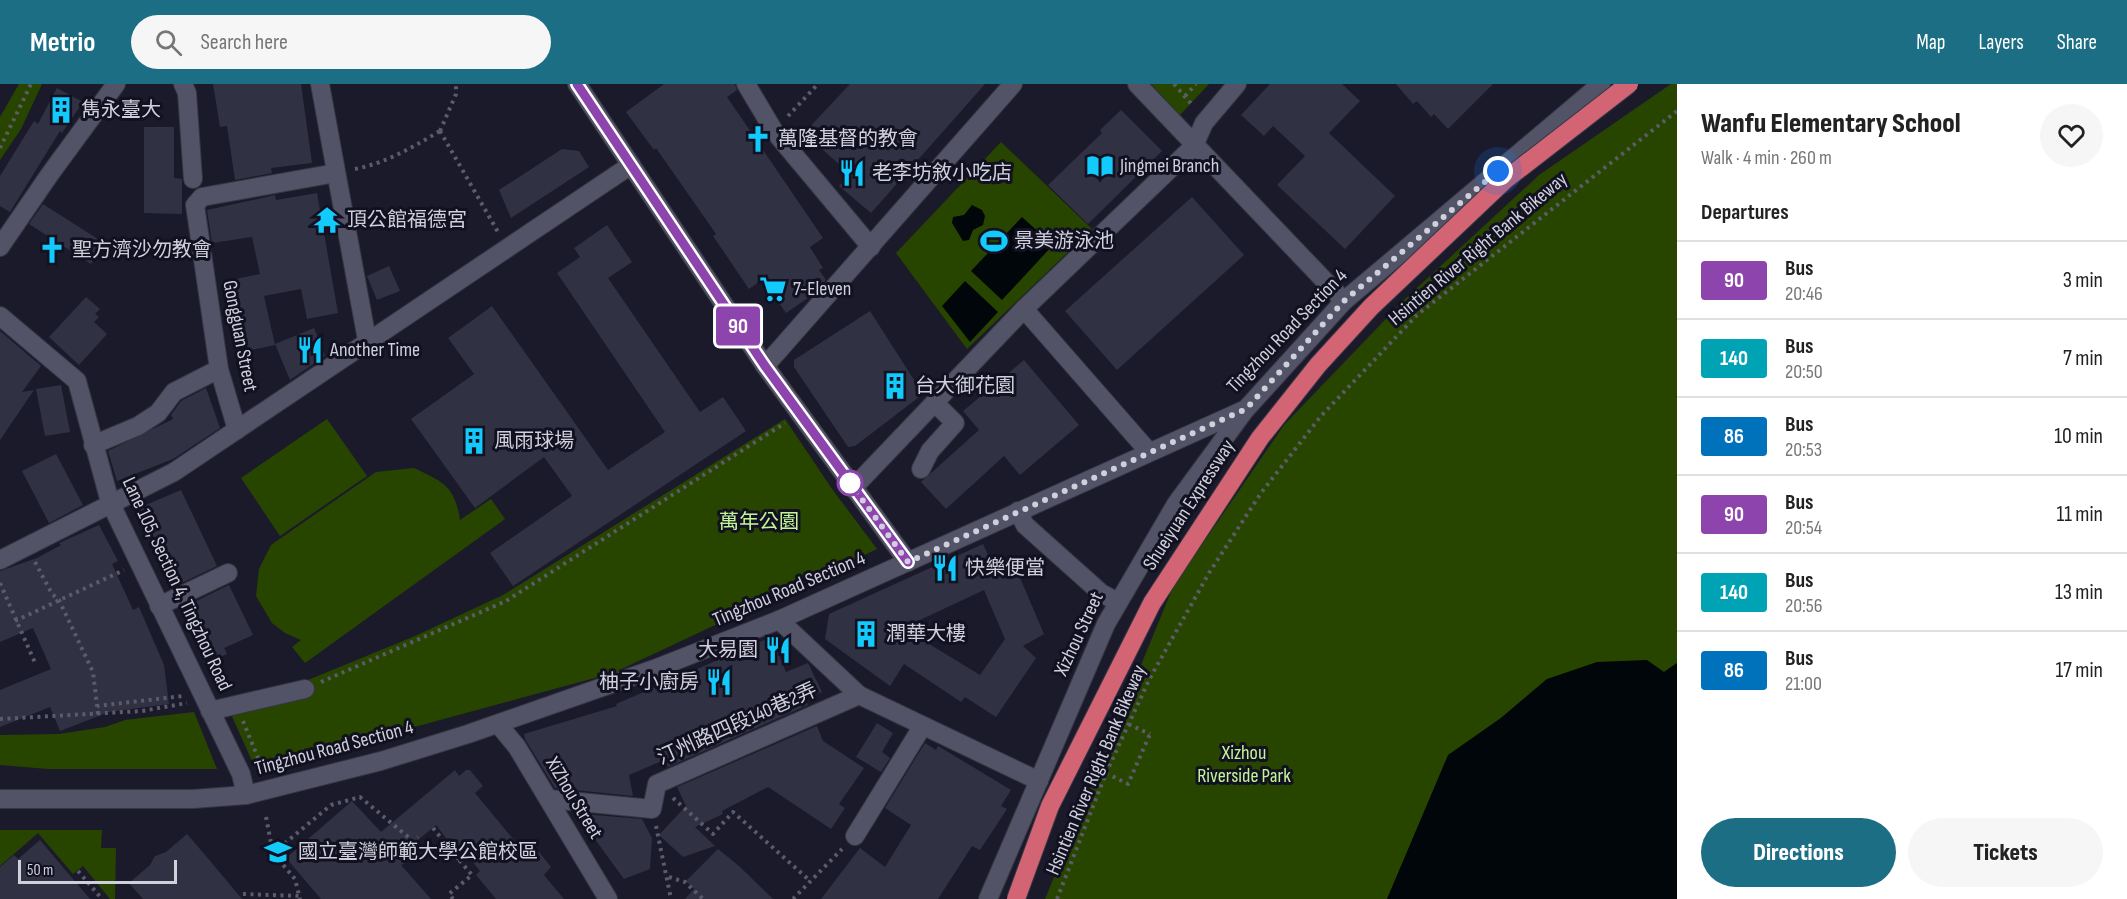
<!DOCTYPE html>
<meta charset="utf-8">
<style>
:root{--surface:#fff;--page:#f6f6f6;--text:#222;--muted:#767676;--line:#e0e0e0;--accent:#1b6e84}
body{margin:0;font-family:"Sofia Sans Condensed","Noto Sans TC",sans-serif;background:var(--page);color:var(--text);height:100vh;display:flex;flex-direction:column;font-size:22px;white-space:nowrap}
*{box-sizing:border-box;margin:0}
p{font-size:20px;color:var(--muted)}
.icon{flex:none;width:33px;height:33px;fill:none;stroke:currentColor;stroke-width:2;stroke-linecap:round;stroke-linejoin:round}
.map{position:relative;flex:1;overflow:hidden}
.details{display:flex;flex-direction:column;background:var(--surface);width:450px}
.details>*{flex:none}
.badge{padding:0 12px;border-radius:4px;font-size:21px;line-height:39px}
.scale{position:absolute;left:18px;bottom:15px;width:159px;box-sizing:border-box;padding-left:6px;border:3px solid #d0d0dc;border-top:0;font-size:16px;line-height:21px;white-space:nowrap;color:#d0d0dc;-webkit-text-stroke:4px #121121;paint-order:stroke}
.you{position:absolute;width:30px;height:30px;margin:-15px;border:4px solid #fff;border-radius:50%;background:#1a73e8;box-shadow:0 0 0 9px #1a73e833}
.map>.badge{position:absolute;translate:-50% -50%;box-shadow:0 0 0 3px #fff}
h2{padding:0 24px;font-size:22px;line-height:54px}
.round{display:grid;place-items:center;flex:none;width:63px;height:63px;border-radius:32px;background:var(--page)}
.head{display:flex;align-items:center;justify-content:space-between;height:102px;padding:0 24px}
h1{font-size:28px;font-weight:800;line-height:45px}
.primary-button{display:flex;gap:12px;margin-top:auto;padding:12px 24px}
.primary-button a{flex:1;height:69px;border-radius:36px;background:var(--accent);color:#fff;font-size:24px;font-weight:800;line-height:69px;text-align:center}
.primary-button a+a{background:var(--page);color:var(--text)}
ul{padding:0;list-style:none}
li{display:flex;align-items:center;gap:18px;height:78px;padding:0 24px;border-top:2px solid var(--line)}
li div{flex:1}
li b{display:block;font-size:22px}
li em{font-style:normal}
li .badge{min-width:66px;font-weight:700;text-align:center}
header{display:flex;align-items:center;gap:36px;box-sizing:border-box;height:84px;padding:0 30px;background:var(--accent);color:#fff}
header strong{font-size:28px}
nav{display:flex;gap:33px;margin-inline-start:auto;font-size:21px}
.search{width:420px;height:54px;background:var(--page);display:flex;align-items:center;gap:15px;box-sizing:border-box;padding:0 21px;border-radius:33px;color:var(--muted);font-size:22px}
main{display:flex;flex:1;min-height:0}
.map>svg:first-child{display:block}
</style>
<header>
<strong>Metrio</strong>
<div class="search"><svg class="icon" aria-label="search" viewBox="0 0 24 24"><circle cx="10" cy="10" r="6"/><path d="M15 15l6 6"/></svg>Search here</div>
<nav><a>Map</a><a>Layers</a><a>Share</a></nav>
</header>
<main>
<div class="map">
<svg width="1677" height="815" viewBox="0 0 1677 815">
<rect width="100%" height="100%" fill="#1b1a2b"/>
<g fill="#284500">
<polygon points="19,0 42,0 21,45 0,76 0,33"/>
<polygon points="1151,0 1209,0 1180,31"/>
<polygon points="1671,0 1677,0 1677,579 1664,588 1547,595 1501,634 1449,671 1387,815 1045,815 1173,503 1284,341 1405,215 1539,91"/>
<polygon points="1001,58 1092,145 967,265 896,169"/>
<polygon points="327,335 367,392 280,452 241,394"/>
<polygon points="785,335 832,405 877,465 613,589 256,686 230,628 415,552 503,511"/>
<path d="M414 384C444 398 455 403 460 436L491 415 505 435 305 579 292 563 301 556 285 549 272 539 256 512 259 485 271 461 376 388Z"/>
<polygon points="194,628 217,685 48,685 0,681 0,651 59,650 105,643 125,636"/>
<polygon points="0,746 102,746 101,764 116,764 115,815 110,815 83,782 73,790 38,749 0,782"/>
</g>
<g fill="#000609">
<polygon points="972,121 982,126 985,132 983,141 973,146 969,156 963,157 952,139 953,133 964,131"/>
<polygon points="1022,133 1053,161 1002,216 971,187"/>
<polygon points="965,197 998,228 970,258 942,222"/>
<polygon points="1647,576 1664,588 1677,579 1677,815 1387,815 1448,671 1501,634 1547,595 1597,578"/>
</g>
<g fill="#313144" fill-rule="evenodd">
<polygon points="213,0 301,0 312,79 271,84 272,89 235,96 227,42 220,43"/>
<polygon points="664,0 735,0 737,6 727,13 823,154 810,163 823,184 819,186 826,196 812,211 786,229 763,195 749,205 713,152 716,150 656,64 654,66 626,28"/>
<polygon points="850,0 985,0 871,129 839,102 850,90 804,49"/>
<polygon points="1270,0 1342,0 1360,17 1329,49 1395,112 1345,165 1277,101 1305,72 1273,42 1264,52 1241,31"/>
<polygon points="1396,0 1493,0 1448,45 1434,30 1431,33 1417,17 1413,20"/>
<polygon points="57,4 83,18 62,49 60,47 10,128 0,122 0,92 34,37 38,40"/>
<polygon points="1121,26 1162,67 1088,140 1048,101 1102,49 1100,46"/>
<polygon points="144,43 174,43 174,94 182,95 182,130 144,129"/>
<polygon points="562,65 579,67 589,83 511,134 499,106"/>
<polygon points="317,109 338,229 307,235 301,205 264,212 275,261 237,269 221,198 260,190 252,153 212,159 207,126 275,111 276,116"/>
<polygon points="1192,113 1244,171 1117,286 1065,227"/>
<polygon points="43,120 104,159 91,180 29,140"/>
<polygon points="607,141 632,178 608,194 700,328 723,313 746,347 513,502 490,469 572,412 544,373 475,424 411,335 474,290 448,254 492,222 608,386 665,348 557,189 580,173 574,164"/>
<polygon points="389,182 400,207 377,216 367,192"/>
<polygon points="86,213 100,225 95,230 99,233 94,238 107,250 79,281 49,253"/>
<polygon points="870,227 923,310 855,362 848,363 794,283 794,276"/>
<polygon points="314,244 325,272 290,296 275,260"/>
<polygon points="0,247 41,282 22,308 34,306 0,356"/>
<polygon points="1024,276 1079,341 1020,391 1004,372 946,425 921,398 979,346 963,327"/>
<polygon points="61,301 70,348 45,352 36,305"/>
<polygon points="206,304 220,344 173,375 117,397 108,367 173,335 171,331 181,317"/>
<polygon points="56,370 83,421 49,439 22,387"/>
<polygon points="181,406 217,482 171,504 134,426"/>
<polygon points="99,441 118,477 112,480 133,526 139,523 164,581 169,620 109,628 60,647 50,623 0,643 0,606 51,585 33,544 0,558 0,487 37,474 61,461 59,459"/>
<path d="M983 460 997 490 1015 482 1044 550 1023 562 1036 574 996 633 965 613 961 618 904 580 890 602 825 555 829 530ZM984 506 1005 555 980 591 903 544Z"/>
<polygon points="229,501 253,551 224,564 227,570 205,580 180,525"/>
<polygon points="771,553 786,588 808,579 822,608 805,615 808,621 668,683 664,676 629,691 633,712 555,704 525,655 524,650 617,622 616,620"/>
<polygon points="877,639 893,649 882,668 890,674 881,688 856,673"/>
<polygon points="817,642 823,657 864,684 839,720 845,724 831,745 768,703 722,727 723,730 695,743 715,762 683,773 659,751 686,722 677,703"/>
<polygon points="925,659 936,666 938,662 1011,706 1001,722 1007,725 980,766 972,762 938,815 821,815 860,764 885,783 911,741 885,724"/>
<polygon points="455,686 459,692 466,686 470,686 483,702 475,709 529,774 539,768 551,783 544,791 564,815 496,815 476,791 480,787 453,754 449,758 436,741 400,771 405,779 401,781 431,815 321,815 286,774 352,717 381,748"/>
<polygon points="582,730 642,735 652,754 650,785 624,795 581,736"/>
<polygon points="187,750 206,772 242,815 143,815 129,799 150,781 155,772 166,768"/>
<polygon points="40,756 61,781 90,815 0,815 0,783 14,771 18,775"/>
<polygon points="718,765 739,782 773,815 685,815 694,805 686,797"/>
</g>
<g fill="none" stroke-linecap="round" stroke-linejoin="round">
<defs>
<g id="minor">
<polyline points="183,0 187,9 193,95"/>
<polyline points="320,0 367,256"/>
<polyline points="577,0 765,282 908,478"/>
<polyline points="746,0 774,47 871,163"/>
<polyline points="1137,0 1344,217"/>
<polyline points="0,163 50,90 116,0"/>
<polyline points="1024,225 1149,368"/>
<polyline points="0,232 77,297 110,418 241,690 246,711"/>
<polyline points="765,282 1013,0"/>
<polyline points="237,346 219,285 195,121 202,113 336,89"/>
<polyline points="93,361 138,342 158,329 174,308 219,285"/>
<polyline points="921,385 930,367 955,339 935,319"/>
<polyline points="853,404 1024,225 1194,62 1204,39 1237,0"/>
<polyline points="1018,427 1025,441 1101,509 1118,518"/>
<polyline points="0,476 174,388 631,81"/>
<polyline points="159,522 228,489"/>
<polyline points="779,536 859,611 1039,697"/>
<polyline points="210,627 305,605"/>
<polyline points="498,640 517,663 608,815"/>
<polyline points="0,715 193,715 246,711 381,677 468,650 657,584 779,536 1246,325 1344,217 1601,0"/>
<polyline points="549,715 652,725 657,700 859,611"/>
<polyline points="855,752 922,643"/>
<polyline points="988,815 1106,540 1176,420 1245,326"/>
</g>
</defs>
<use href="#minor" stroke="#363643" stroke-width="20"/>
<g stroke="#5b5b6a" stroke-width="4" stroke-dasharray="3 4.5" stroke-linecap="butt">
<polyline points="1174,0 1193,22"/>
<polyline points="1185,12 1196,0"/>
<polyline points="788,32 818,0"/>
<polyline points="440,47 498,148"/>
<polyline points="440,47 456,10 456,0"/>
<polyline points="0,64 31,0"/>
<path d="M355 85C386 79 413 63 440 47"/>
<polyline points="35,478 52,510 59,516 93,588 97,622"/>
<polyline points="0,499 36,581"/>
<polyline points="15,537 124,486"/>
<polyline points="1138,587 1150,594"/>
<polyline points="321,598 506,517 785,339"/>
<polyline points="98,630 97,622 183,612"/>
<polyline points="0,635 142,627 187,619"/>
<polyline points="243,637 262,684"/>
<polyline points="1106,689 1128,700 1150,650"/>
<polyline points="673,714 713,750 733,728 809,796"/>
<polyline points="266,733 273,769 295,795 300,815"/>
<polyline points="656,742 671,815"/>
<polyline points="433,744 460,777"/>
<polyline points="273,769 331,721 360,713 413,757 418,753"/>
<polyline points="78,787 102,815"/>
<polyline points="669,793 685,798 703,815"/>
<polyline points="243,810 299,812"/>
<polyline points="453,815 449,810 472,791 460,777 467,771"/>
<polyline points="793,815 842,765"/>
<polyline points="1057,815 1106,689 1150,594 1209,489 1261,409 1321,332 1417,231 1677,27"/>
</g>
<use href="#minor" stroke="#535367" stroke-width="18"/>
<defs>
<polyline id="highway-bridge" points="1016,815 1050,722 1152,519 1260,354 1318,281 1371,223 1505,96 1629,0"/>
</defs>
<use href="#highway-bridge" stroke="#363643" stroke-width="20" stroke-linecap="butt"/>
<polyline stroke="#5b5b6a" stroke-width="4" stroke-dasharray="3 4.5" stroke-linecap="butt" points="1115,634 1150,650"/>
<use href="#highway-bridge" stroke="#d26474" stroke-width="18"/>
</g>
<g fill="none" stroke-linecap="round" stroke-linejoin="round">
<defs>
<polyline id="line" points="577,0 765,282 908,478"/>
</defs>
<use href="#line" stroke="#fff" stroke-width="14"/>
<use href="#line" stroke="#8e44ad" stroke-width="9"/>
<polyline stroke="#d0d0dc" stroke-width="6" stroke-dasharray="0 10.8" points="850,399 908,478 1246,325 1344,217 1498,87"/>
</g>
<defs>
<symbol id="building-bare" viewBox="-9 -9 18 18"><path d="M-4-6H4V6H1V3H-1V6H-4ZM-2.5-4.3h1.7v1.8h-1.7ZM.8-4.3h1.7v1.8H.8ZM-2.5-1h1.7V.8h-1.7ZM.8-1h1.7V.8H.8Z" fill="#12cafb" stroke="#121121" stroke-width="2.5" paint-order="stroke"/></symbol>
<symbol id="church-bare" viewBox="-9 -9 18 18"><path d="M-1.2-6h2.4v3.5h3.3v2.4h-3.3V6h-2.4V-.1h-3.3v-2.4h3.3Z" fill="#12cafb" stroke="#121121" stroke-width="2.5" paint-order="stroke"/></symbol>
<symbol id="library-bare" viewBox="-9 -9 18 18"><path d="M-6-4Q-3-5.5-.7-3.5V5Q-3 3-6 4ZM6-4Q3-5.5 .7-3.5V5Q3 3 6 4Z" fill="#12cafb" stroke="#121121" stroke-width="2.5" paint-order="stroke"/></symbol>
<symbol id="restaurant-bare" viewBox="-9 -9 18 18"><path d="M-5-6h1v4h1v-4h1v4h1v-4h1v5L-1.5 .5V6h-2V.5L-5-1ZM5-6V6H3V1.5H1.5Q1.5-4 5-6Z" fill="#12cafb" stroke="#121121" stroke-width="2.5" paint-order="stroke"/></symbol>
<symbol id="temple-bare" viewBox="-9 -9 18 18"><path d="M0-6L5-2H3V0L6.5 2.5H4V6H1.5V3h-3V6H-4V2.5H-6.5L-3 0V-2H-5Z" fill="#12cafb" stroke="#121121" stroke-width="2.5" paint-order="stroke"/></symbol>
<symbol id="stadium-bare" viewBox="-9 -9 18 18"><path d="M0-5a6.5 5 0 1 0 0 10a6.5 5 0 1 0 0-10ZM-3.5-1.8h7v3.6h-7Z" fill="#12cafb" stroke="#121121" stroke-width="2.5" paint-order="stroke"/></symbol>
<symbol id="supermarket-bare" viewBox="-9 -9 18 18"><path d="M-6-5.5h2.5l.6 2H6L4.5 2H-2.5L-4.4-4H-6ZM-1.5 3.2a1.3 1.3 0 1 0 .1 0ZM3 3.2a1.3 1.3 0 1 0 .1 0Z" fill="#12cafb" stroke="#121121" stroke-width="2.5" paint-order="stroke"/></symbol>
<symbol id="university-bare" viewBox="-9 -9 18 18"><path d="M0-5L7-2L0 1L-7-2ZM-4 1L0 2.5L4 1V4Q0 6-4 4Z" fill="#12cafb" stroke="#121121" stroke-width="2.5" paint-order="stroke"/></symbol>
</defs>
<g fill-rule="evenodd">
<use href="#building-bare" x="42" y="7" width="38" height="38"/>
<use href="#church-bare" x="739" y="36" width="38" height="38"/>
<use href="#library-bare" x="1081" y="63" width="38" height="38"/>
<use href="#restaurant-bare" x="833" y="70" width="38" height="38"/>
<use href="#temple-bare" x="308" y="117" width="38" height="38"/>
<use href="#stadium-bare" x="975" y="138" width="38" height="38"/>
<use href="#church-bare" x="33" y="147" width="38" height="38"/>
<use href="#supermarket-bare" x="754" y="186" width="38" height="38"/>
<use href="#restaurant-bare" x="291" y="247" width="38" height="38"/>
<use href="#building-bare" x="876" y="283" width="38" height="38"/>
<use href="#building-bare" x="455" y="338" width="38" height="38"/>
<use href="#restaurant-bare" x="926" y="465" width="38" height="38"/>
<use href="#building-bare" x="847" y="531" width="38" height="38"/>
<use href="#restaurant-bare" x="759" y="547" width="38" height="38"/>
<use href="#restaurant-bare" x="700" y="579" width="38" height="38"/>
<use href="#university-bare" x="259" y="749" width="38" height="38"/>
</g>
<circle fill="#fff" stroke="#8e44ad" stroke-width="3" cx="850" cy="399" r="12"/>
<g text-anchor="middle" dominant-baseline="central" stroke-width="6" stroke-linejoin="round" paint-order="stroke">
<g font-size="20" fill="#d0d0dc" stroke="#121121" text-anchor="start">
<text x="81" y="26">雋永臺大</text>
<text x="778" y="55">萬隆基督的教會</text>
<text x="1120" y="82">Jingmei Branch</text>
<text x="872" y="89">老李坊敘小吃店</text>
<text x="347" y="136">頂公館福德宮</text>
<text x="1014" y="157">景美游泳池</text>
<text x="72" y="166">聖方濟沙勿教會</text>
<text x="793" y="205">7-Eleven</text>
<text x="330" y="266">Another Time</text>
<text x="915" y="302">台大御花園</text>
<text x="494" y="357">風雨球場</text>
<text x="965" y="484">快樂便當</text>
<text x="886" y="550">潤華大樓</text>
<text x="758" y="566" text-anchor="end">大易園</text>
<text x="699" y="598" text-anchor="end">柚子小廚房</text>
<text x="298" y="768">國立臺灣師範大學公館校區</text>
</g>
<g font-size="20" fill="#d0d0dc" stroke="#121121">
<text transform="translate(1478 165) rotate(-40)">Hsintien River Right Bank Bikeway</text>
<text transform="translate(1287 247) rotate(-46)">Tingzhou Road Section 4</text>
<text transform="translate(240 252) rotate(79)">Gongguan Street</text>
<text transform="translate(1189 421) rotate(-57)">Shueiyuan Expressway</text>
<text transform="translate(177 500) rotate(65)">Lane 105, Section 4, Tingzhou Road</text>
<text transform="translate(789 505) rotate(-23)">Tingzhou Road Section 4</text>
<text transform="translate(1079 550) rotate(-65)">Xizhou Street</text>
<text transform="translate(737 640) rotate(-24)">汀州路四段140巷2弄</text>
<text transform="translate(334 664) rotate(-15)">Tingzhou Road Section 4</text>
<text transform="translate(1096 686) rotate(-67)">Hsintien River Right Bank Bikeway</text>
<text transform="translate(574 714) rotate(59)">XiZhou Street</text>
</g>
<g font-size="20" fill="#c3f596" stroke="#121121">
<text x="759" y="438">萬年公園</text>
<text x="1244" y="669">Xizhou<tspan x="1244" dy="23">Riverside Park</tspan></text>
</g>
</g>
</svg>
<div class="scale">50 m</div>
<div class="you" style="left:1498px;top:87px"></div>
<b class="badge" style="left:738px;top:242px;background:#8e44ad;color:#fff">90</b>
</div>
<section class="details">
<div class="head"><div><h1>Wanfu Elementary School</h1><p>Walk · 4 min · 260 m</p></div><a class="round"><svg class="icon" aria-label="heart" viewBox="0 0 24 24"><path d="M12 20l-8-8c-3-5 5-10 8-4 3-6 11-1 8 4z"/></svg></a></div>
<h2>Departures</h2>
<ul>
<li><span class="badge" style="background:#8e44ad;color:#fff">90</span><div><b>Bus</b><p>20:46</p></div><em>3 min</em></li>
<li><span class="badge" style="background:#00a3b4;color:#fff">140</span><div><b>Bus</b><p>20:50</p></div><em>7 min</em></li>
<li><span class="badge" style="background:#0072bc;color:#fff">86</span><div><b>Bus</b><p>20:53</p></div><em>10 min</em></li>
<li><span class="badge" style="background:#8e44ad;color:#fff">90</span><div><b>Bus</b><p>20:54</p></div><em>11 min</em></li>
<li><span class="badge" style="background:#00a3b4;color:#fff">140</span><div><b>Bus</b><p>20:56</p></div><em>13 min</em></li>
<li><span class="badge" style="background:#0072bc;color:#fff">86</span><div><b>Bus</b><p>21:00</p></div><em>17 min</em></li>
</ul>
<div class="primary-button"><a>Directions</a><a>Tickets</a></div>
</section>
</main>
